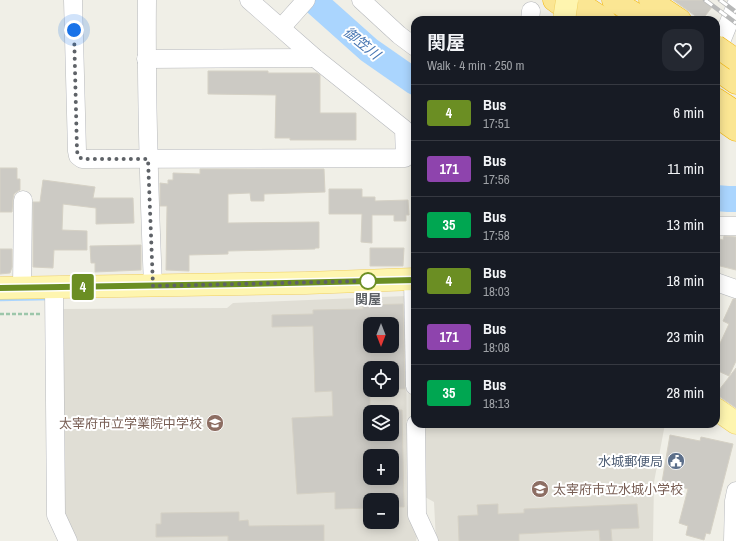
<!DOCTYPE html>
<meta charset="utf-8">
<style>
:root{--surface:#171b24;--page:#242831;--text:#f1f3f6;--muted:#9ea1a6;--line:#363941}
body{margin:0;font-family:"Archivo Narrow","Noto Sans JP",sans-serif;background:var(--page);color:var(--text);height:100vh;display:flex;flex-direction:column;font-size:15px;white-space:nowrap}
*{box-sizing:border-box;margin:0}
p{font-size:13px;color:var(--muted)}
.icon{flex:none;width:22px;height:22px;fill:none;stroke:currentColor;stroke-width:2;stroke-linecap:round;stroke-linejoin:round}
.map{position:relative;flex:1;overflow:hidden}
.side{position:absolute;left:411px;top:16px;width:309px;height:412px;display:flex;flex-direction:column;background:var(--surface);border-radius:12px;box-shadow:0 2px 10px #0003}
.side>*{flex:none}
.badge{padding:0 8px;border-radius:3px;font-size:14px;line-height:26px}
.needle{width:26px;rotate:180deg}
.controls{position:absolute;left:363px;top:317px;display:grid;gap:8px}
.controls a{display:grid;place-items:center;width:36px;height:36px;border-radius:8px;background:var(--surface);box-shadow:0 2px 10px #0003;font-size:20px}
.you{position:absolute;width:20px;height:20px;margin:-10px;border:3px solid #fff;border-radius:50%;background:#1a73e8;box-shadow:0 0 0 6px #1a73e833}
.map>.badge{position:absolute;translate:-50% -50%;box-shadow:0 0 0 2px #fff}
.round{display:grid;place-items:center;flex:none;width:42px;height:42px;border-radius:12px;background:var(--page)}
.head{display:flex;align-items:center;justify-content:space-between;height:68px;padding:0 16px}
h1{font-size:19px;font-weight:700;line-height:30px}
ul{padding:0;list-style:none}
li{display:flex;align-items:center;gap:12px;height:56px;padding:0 16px;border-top:1px solid var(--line)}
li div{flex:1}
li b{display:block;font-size:15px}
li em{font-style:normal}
li .badge{min-width:44px;font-weight:700;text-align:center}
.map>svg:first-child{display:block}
</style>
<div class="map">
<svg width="736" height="541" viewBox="0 0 736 541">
<rect width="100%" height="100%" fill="#f0efe7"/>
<g fill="#e0ded5" fill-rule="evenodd">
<path d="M406 296 407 504 417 536 416 541H79L74 537 62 512 60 309 227 308 233 303ZM370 324H392V346H370ZM370 368H392V390H370ZM370 412H392V434H370ZM370 456H392V478H370ZM370 500H392V522H370Z"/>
<polygon points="424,424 665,424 654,482 653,541 436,541 434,502 425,497"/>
</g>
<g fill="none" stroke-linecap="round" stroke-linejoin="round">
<polyline stroke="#aad5fe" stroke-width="4.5" points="0,299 50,298"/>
<g stroke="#aad5fe" stroke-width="26">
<polyline points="313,0 369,50 415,82"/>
<polyline points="716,198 728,199 736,199"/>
</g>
</g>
<g fill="#cccac4" stroke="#d5d1c5" fill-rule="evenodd">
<polygon points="673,0 702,0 712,7 702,20 701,20"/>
<polygon points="208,71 268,71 268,73 317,73 320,75 320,113 356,113 356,140 290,140 290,138 275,138 276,95 208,94"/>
<polygon points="0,168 17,168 17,179 20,179 20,190 18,191 14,194 13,199 12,212 0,212"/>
<polygon points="200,169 324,169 325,192 264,194 264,201 251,201 250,193 228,194 228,223 319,222 319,248 315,248 315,249 228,251 228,254 189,255 189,271 166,270 167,206 160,206 160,183 168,184 168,180 173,180 173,173 200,174"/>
<polygon points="43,180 95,187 93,198 133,198 134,223 96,224 96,208 63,204 62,230 87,231 87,250 54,250 53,268 33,267 33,202 40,202"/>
<polygon points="329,189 362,189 362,197 375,197 375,201 408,200 409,215 406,215 406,221 394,221 394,215 372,215 372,243 361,242 362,214 329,214"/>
<polygon points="724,236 736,237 736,270 716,265 716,238 723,240"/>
<polygon points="141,245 141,270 95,272 95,263 91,263 90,246"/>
<polygon points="370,248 404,248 403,266 370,266"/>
<polygon points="0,249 12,249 12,267 10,273 0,274"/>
<polygon points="733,299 736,299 736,361 729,376 716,370 716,352 729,324 723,321"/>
<path d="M403 304 405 389H392V368H370V434H392V410H402L404 507H392V500H370V508L335 509V492L297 494 292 418 333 416 332 391 315 392 313 326 272 327V315L313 314V310L363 309V305ZM370 324H392V346H370ZM370 456H392V478H370Z"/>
<polygon points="736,368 736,408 716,394"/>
<polygon points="670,435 700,441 701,437 733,444 710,534 706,533 704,540 686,535 688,526 679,523 688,489 662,482"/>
<polygon points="498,504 498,514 524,513 524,509 637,504 639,528 611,529 612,541 600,541 599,530 519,534 519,541 459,541 458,516 478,515 477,505"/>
<polygon points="239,512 239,521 248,520 249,526 324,525 324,541 228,541 228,536 156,537 156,524 161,524 161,513"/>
</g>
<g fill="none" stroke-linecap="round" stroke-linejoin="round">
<defs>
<g id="minor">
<polyline points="73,0 77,151 78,156 82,159 405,158 404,129 315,58 249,0"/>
<path d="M147 0C146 95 149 190 153 285"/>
<polyline points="361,0 399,35 415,47"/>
<polyline points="530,20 531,11"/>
<polyline points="281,28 306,0"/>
<polyline points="716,54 736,5"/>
<polyline points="146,59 315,58"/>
<polyline points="716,226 736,226"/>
<polyline points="413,280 415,386"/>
<polyline points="716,282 736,289"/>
<polyline points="22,287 23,200"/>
<polyline points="54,287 56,515 68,541"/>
<polyline points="416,424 417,515 429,541"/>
<polyline points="733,541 734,501 736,491"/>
</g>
<g id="major">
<polyline points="0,288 306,283 415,279"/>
<polyline points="716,409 736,423"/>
</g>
<g id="highway">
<polyline points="554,0 580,19"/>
<polyline points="575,0 605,20"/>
<polyline points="613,0 645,20"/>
<polyline points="650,0 680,20"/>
<polyline points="716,69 736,83"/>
<polyline points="716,99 736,112"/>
<polyline points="716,116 736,130"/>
</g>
</defs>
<use href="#minor" stroke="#b7b9bd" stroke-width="19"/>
<use href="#major" stroke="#f0cf61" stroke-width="23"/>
<use href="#highway" stroke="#f4b404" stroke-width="23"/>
<g stroke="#9cc6aa" stroke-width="2.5" stroke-dasharray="4 2" stroke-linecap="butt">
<polyline points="413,171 413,262"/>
<polyline points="0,314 40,314"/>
</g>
<use href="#minor" stroke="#fff" stroke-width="18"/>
<use href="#major" stroke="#fef5af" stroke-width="22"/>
<use href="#highway" stroke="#fbe693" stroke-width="22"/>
<defs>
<g id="rail">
<polyline points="705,0 736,23"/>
<polyline points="720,0 736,12"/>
</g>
</defs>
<use href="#rail" stroke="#b7b8b8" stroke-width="4.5"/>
<use href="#rail" stroke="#fff" stroke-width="3" stroke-dasharray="9" stroke-linecap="butt"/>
<defs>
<polyline id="major-bridge" points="564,20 567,0"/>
<polyline id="highway-bridge" points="716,46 736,60"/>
</defs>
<use href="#major-bridge" stroke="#f0cf61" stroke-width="23" stroke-linecap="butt"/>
<use href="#highway-bridge" stroke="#f4b404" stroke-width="23" stroke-linecap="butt"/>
<use href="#major-bridge" stroke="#fef5af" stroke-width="22"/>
<use href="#highway-bridge" stroke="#fbe693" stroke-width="22"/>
</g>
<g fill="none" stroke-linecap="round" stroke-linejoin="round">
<defs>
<polyline id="line" points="0,288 245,284 415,280"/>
</defs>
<use href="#line" stroke="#fff" stroke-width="9"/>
<use href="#line" stroke="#6b8e23" stroke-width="6"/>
<polyline stroke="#5e6267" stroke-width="4" stroke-dasharray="0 7.2" points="74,30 77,151 78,156 82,159 148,159 153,286 368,281"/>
</g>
<defs>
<symbol id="school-disc" viewBox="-11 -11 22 22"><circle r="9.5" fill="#8d6e63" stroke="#fff"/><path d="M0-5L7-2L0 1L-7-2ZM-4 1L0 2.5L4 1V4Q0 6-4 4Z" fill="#fff"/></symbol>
<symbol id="civic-disc" viewBox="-11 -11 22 22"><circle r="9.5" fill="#5c6f8a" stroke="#fff"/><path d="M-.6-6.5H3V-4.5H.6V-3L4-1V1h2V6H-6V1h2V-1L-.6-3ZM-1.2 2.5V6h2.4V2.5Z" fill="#fff"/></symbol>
</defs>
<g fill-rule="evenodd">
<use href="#school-disc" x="205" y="413" width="20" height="20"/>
<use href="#civic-disc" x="666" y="451" width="20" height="20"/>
<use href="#school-disc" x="530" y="479" width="20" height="20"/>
</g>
<circle fill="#fff" stroke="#6b8e23" stroke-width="2" cx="368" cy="281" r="8"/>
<g text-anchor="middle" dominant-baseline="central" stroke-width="4" stroke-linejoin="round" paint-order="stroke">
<g font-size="13" font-weight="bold" fill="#5e6267" stroke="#fff">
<text x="368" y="299">関屋</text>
</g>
<g font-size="13" fill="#785e54" stroke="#fff" text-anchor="end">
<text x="202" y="423">太宰府市立学業院中学校</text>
<text x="553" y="489" text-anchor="start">太宰府市立水城小学校</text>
</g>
<g font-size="13" fill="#4e5e75" stroke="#fff" text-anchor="end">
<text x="663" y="461">水城郵便局</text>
</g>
<g font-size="14" font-style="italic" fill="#4574b1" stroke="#fff">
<text transform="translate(362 43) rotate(39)">御笠川</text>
</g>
</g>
</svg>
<div class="controls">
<a><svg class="needle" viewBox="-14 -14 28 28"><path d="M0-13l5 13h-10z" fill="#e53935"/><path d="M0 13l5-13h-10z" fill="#9ea1a6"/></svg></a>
<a><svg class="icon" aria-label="locate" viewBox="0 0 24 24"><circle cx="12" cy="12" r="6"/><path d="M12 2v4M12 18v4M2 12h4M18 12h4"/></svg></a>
<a><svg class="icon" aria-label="layers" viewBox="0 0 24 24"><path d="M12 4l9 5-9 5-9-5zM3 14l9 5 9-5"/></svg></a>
<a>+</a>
<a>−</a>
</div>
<div class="you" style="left:74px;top:30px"></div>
<b class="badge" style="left:83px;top:287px;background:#6b8e23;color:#fff">4</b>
<section class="side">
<div class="head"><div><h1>関屋</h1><p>Walk · 4 min · 250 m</p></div><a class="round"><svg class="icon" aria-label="heart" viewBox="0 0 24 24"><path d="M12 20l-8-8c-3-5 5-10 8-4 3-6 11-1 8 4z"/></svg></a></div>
<ul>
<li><span class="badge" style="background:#6b8e23;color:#fff">4</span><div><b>Bus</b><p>17:51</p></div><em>6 min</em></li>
<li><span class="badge" style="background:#8e44ad;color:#fff">171</span><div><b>Bus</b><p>17:56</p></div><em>11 min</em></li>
<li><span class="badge" style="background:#00a651;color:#fff">35</span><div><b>Bus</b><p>17:58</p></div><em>13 min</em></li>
<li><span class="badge" style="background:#6b8e23;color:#fff">4</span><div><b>Bus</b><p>18:03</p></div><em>18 min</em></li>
<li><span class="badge" style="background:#8e44ad;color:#fff">171</span><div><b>Bus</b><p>18:08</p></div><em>23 min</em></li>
<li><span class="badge" style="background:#00a651;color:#fff">35</span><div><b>Bus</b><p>18:13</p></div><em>28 min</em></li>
</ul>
</section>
</div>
